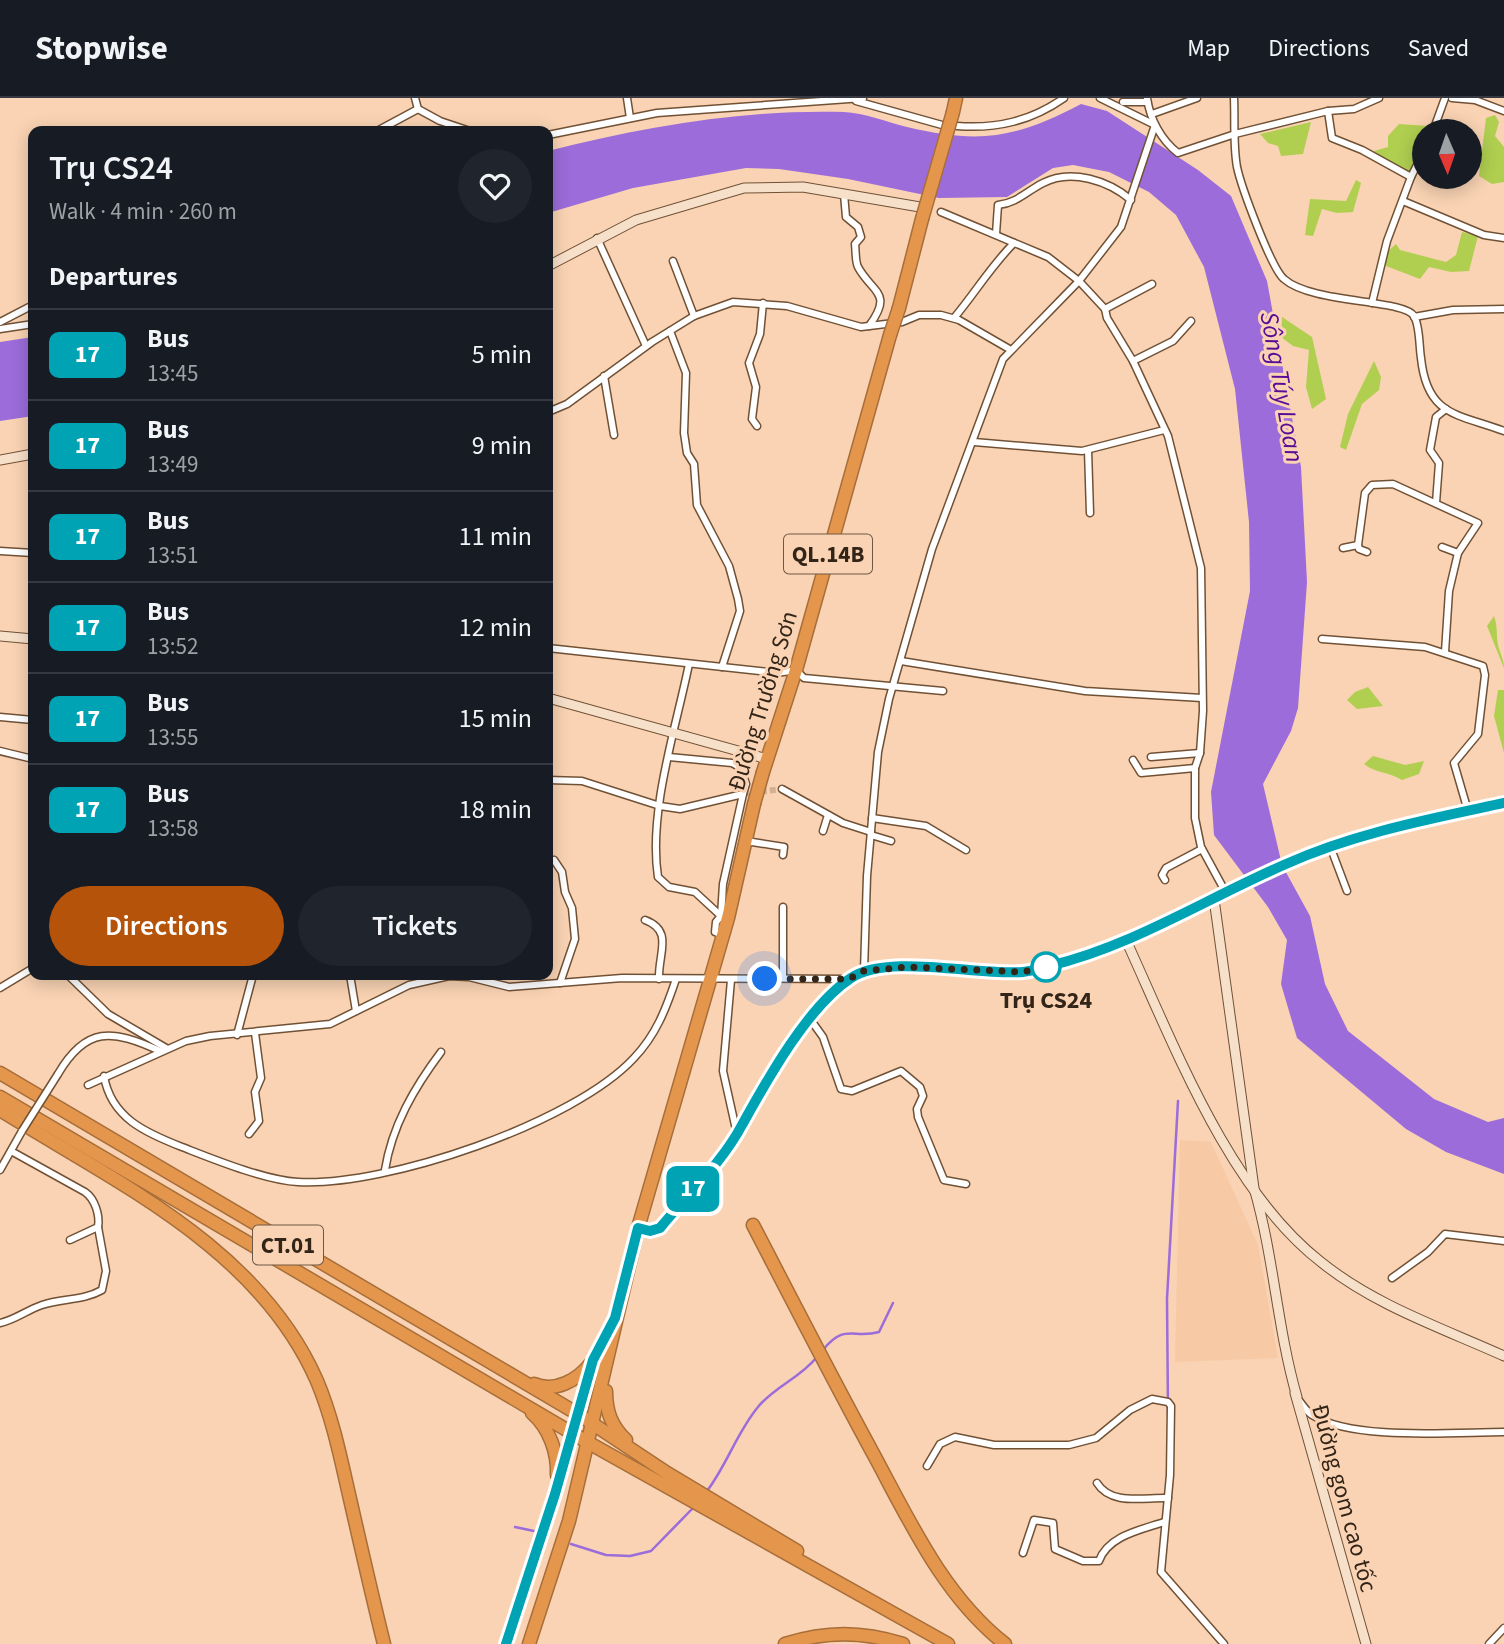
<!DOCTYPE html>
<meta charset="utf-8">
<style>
:root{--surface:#171b24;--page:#20242c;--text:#f1f3f6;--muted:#9ea1a6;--line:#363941;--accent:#b45309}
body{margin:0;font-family:"Source Sans 3",sans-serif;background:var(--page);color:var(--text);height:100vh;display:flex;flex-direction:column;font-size:26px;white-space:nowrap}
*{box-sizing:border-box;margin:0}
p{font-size:23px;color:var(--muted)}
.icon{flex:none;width:38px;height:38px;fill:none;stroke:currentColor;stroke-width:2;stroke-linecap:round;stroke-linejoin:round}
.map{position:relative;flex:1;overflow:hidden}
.drawer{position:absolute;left:28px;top:28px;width:525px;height:854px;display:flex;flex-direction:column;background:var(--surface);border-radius:14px;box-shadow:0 4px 18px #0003}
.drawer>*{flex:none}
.badge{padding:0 14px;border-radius:10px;font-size:24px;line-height:46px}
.needle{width:46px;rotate:178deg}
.fabs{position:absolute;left:1412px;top:21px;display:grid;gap:14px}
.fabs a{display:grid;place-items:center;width:70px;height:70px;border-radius:50%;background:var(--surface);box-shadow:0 4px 18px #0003;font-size:35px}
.you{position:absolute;width:35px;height:35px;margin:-18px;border:5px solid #fff;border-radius:50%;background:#1a73e8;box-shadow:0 0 0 10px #1a73e833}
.map>.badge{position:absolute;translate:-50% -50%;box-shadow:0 0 0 4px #fff}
h2{padding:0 21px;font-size:26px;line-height:63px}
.round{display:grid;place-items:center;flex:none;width:74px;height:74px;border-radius:37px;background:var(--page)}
.head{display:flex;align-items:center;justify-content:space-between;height:119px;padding:0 21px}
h1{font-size:33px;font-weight:600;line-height:52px}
.button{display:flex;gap:14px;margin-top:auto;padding:14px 21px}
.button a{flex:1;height:80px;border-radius:42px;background:var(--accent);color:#fff;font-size:28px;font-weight:600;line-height:80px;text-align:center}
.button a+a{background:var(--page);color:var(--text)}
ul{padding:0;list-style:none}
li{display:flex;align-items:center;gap:21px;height:91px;padding:0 21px;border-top:2px solid var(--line)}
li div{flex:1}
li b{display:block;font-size:26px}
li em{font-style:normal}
li .badge{min-width:77px;font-weight:700;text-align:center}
header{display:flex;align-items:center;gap:42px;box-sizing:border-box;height:98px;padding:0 35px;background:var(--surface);border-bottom:2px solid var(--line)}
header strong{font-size:33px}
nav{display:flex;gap:38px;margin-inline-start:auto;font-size:24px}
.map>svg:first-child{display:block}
</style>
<header>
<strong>Stopwise</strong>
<nav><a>Map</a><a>Directions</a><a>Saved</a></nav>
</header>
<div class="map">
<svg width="1504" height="1546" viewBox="0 0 1504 1546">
<rect width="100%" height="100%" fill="#f9d3b3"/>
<polygon fill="#f7caa5" points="1180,1042 1211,1044 1258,1147 1278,1260 1175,1264"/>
<g fill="#b0cf50">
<polygon points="1495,17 1499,24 1495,38 1504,49 1504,84 1492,86 1479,78 1486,20"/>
<polygon points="1311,24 1303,56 1281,58 1278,48 1268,45 1260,36"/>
<path d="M1399 26 1429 28C1423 42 1418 62 1407 79L1373 60 1374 53 1388 49V38Z"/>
<polygon points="1356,82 1361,85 1353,114 1337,115 1322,111 1313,138 1305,137 1310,101 1346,103"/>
<polygon points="1462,134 1478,138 1469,173 1451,174 1429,169 1420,181 1386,168 1386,155 1396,146 1400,152 1446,164 1456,157"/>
<polygon points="1282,219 1312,239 1326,301 1312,311 1306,289 1309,252 1293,248 1281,239"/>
<polygon points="1374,263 1381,279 1379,292 1362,306 1346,352 1340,349 1348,316"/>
<path d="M1494 518C1498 529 1496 537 1498 547 1500 556 1504 561 1504 570L1487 528Z"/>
<polygon points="1368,589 1383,608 1357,611 1347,602 1355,594"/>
<polygon points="1498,592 1504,592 1504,655 1494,618"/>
<path d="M1373 658 1405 667 1424 663 1419 676 1402 682C1390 674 1375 675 1364 666Z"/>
</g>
<g fill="#9b6cda">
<path d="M1081 6 1107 13 1198 72 1231 98 1267 183 1301 369 1307 484 1298 610 1291 633 1263 686 1282 767 1310 818 1325 886 1348 933 1434 1001 1488 1024 1504 1020V1076L1446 1054 1406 1031 1297 940 1281 886 1287 842 1268 809 1214 737 1211 694 1250 493 1249 424 1235 291 1204 169 1176 117 1149 94 1109 74 1073 67 1053 70 1007 99 939 100 848 81 779 71 746 70 633 90 548 115V53C643 29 745 11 844 14 864 15 887 24 907 29 979 46 1015 41 1081 6Z"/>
<polygon points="33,239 33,318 0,323 0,244"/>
</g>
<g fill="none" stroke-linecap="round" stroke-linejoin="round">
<g stroke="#9b6cda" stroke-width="2.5">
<path d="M823 1252C844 1225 853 1241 879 1234L893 1205"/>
<polyline points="1168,1315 1167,1201 1178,1003"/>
<path d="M707 1393C727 1367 737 1334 758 1309 774 1289 800 1280 816 1260"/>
<polyline points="515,1429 534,1433"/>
<polyline points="571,1446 606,1457 630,1458 651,1453 694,1409"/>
</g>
<polyline stroke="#d1b094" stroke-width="6" stroke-dasharray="6 3" stroke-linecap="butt" points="743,696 782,691"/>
<defs>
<g id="street">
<polyline points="415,0 418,11 440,23 470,33"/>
<polyline points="627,0 630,20"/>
<path d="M1147 0C1150 21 1161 42 1178 55L1235 36 1328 13 1332 40 1362 52 1411 79"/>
<path d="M1234 0C1235 22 1233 47 1237 69 1241 88 1271 170 1284 181 1312 206 1404 201 1414 218 1420 228 1419 248 1421 260 1427 319 1459 316 1504 333"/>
<polyline points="1452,0 1475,2 1504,13"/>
<polyline points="856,3 942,27"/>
<polyline points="1123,4 1147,4"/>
<polyline points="1328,13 1354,11 1379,0"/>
<polyline points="1152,16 1197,0"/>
<path d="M957 28C997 31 1031 23 1064 0"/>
<polyline points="377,33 418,11"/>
<polyline points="1433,33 1445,0"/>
<polyline points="1439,33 1446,33"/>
<polyline points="548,37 657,15 863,0"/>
<path d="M844 96 846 119 858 129 861 139 855 146C856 153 855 163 858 169 872 195 894 194 869 228"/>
<polyline points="1403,103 1484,137 1504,140"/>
<polyline points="941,114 1048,159 1079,183 1105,211 1107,220 1133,263 1168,338 1201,470 1203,613 1200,655 1195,670 1195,720 1201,749 1226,795"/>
<path d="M996 136 998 107C1017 105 1027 93 1043 85 1071 70 1109 83 1131 102"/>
<polyline points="597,140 646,248"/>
<polyline points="673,163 694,218"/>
<polyline points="1372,205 1387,143 1411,79 1424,53"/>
<polyline points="1105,211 1152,186"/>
<polyline points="1414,219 1453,212 1504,211"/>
<path d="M954 220C975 195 991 168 1014 145"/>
<polyline points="0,224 33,207"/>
<polyline points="0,231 33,226"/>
<polyline points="670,233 686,275 684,335 687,355 694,366 697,407 729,468 738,501 740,513 722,569"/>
<polyline points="1133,263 1173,243 1191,223"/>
<polyline points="604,278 614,337"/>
<polyline points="548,314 567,306 652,244 694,218 733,204 787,208 861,229 902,224 919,217 941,217 959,222 1011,252"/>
<polyline points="757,328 752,321 756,289 749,265 760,236 763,205"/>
<polyline points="974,344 1082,353 1164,332"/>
<polyline points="1088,352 1090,415"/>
<polyline points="1436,405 1439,365 1430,352 1436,319 1446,311"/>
<polyline points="1442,449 1458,455"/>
<polyline points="1343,450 1358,447"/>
<polyline points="0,453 33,455"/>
<polyline points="1367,454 1359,451 1358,447 1365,395 1372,387 1393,386 1478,425 1458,455 1449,493 1445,554"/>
<polyline points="1322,541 1425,549 1483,568 1485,577 1478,636 1454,665 1468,713"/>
<polyline points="548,550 777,575 796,572 804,580 943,593"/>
<polyline points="901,563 1085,593 1202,600"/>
<path d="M689 566C676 630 648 714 658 779L669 789 695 794 721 818"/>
<polyline points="0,619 33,622"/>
<polyline points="0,653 33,661"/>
<polyline points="1151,659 1200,655"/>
<polyline points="1133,662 1141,675 1195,670"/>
<polyline points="548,682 582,683 660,708 680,711 743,696 746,686 741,670 732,665 669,659"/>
<polyline points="782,691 843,725 871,734"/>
<polyline points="872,720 926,728 966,752"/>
<polyline points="823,733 828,717"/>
<polyline points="871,737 891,743"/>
<polyline points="746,743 784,749 783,757"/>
<polyline points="1330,748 1347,793"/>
<polyline points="554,762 562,774 565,794 572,810 575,841 560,885"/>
<polyline points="1165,782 1162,777 1166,770 1202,751"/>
<polyline points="783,809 783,880"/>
<path d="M645 822C674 833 658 855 659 881"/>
<polyline points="723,837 715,834 716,824 721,818 723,786 743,696"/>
<polyline points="864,873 867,778 878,654 889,601 932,451 1003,261 1079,183 1121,129 1155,27 1100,0"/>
<polyline points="68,877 108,916 166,950"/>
<polyline points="350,877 356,913"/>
<polyline points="731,882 723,973 737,1036"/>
<polyline points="0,890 33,870"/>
<polyline points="810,921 823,939 841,991 852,993 901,973 920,989 923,998 917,1011 918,1019 944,1082 966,1086"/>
<polyline points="237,937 253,877"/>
<path d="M58 976C86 928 112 931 160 953"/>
<path d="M104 978C111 1020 146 1035 182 1049 213 1061 264 1082 298 1084 386 1089 574 1025 634 960 656 937 666 911 676 881"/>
<polyline points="88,987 186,943 210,938 330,926 409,887 449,878 469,879 509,889 622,880 849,881"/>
<polyline points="249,1036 259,1023 255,994 261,980 255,935"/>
<path d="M11 1053 85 1094C95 1101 100 1117 98 1129L70 1142"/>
<polyline points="0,1072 22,1033"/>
<path d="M385 1072C392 1028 414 990 441 954"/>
<polyline points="1392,1180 1428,1154 1445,1136 1504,1143"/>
<path d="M0 1225C15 1222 27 1212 42 1207 62 1200 83 1203 102 1192L106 1173 98 1129"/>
<path d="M1298 1301C1302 1306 1306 1313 1312 1317 1353 1343 1454 1334 1504 1334"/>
<polyline points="927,1368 940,1346 955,1339 994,1347 1069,1347 1096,1340 1130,1312 1152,1301 1168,1304 1171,1308 1170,1377 1161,1474 1224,1546"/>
<path d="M1097 1385C1111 1408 1145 1399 1168 1400"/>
<path d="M1023 1455 1034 1422 1053 1425 1055 1451 1083 1463H1099C1108 1438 1140 1432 1164 1424"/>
<polyline points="1489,1546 1504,1530"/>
</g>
<g id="secondary">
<polyline points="548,168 636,122 744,90 803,89 920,109"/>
<polyline points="0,362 33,356"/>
<polyline points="0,538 33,541"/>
<polyline points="548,600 767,661"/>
<path d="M1214 801 1254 1090C1274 1159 1277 1230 1297 1299"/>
<path d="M1125 840C1173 944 1228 1092 1321 1164 1374 1207 1442 1230 1504 1258"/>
<polyline points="638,1130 650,1133 660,1130 732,1043 770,978 810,921 839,890 863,873 907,869 1023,874 1075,862 1164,825 1322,751 1394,729 1504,705"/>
<polyline points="1295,1295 1366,1546"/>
</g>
<g id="highway">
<polyline points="953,14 956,0"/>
<polyline points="899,210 922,121"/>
<polyline points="763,674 796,572 890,237"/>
<polyline points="0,975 578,1316 667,1375 797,1453"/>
<polyline points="0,999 589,1345 948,1546"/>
<path d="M0 1012C117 1085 259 1150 317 1283 333 1321 341 1362 350 1401 361 1449 372 1498 384 1546"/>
<path d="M753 1127C793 1204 833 1282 875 1359 911 1426 944 1498 1005 1546"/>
<path d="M534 1286C555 1295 578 1282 591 1265"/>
<path d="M606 1293C606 1313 611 1328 626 1342"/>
<path d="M532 1315C549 1330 558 1354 557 1377"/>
<polyline points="506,1546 555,1396 593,1262 609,1231"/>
<polyline points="529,1546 569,1423 638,1130 728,820 754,706"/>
<path d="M785 1546C826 1533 862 1533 903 1546"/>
</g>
</defs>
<use href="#street" stroke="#715135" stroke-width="9"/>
<use href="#secondary" stroke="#715135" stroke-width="11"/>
<use href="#highway" stroke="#a76e3a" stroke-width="15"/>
<use href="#street" stroke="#fff" stroke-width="6"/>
<use href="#secondary" stroke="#f7e0ca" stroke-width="9"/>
<use href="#highway" stroke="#e5964d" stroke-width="12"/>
<defs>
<polyline id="street-bridge" points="22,1033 58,976"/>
<g id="highway-bridge">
<polyline points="922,121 953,14"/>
<polyline points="890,237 899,210"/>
<polyline points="754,706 763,674"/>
</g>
</defs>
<use href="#street-bridge" stroke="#715135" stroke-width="9" stroke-linecap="butt"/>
<use href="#highway-bridge" stroke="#a76e3a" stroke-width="15" stroke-linecap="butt"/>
<use href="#street-bridge" stroke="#fff" stroke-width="6"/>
<use href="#highway-bridge" stroke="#e5964d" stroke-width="12"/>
</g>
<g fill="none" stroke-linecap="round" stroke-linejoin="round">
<defs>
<path id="line" d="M506 1546 555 1396 593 1262 615 1220 638 1130 650 1133 660 1130C687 1097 722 1065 742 1027 767 982 808 908 851 880 888 855 978 878 1023 874 1032 873 1041 870 1049 868 1133 848 1207 800 1286 766 1355 735 1430 721 1504 705"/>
</defs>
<use href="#line" stroke="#fff" stroke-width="16"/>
<use href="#line" stroke="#00a3b4" stroke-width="10"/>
<polyline stroke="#332418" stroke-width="7" stroke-dasharray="0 12.6" points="765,881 849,881 863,873 907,869 1023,874 1049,868 1046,869"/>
</g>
<circle fill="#fff" stroke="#00a3b4" stroke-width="3.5" cx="1046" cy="869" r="14"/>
<g text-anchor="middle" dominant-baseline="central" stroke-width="6" stroke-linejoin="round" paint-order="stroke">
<g fill="#f9d3b3" stroke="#6e5846" stroke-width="2">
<rect x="784" y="436.5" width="88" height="39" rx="5"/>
<rect x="253" y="1127.5" width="70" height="39" rx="5"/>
</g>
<g font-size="23" font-weight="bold" fill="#332418">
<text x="828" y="456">QL.14B</text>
<text x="288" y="1147">CT.01</text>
</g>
<g font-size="24" fill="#332418" stroke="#f9d3b3">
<text transform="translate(763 603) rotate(-73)">Đường Trường Sơn</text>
<text transform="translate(1344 1400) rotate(75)">Đường gom cao tốc</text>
</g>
<g font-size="24" font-weight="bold" fill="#332418" stroke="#f9d3b3">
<text x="1046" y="902">Trụ CS24</text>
</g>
<g font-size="26" font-style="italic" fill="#590d97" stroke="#f9d3b3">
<text transform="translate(1282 289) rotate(80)">Sông Túy Loan</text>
</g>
</g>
</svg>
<div class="fabs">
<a><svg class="needle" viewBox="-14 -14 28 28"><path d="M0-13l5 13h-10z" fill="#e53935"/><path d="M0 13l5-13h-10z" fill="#9ea1a6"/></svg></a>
</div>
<div class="you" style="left:765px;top:881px"></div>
<b class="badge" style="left:693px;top:1091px;background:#00a3b4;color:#fff">17</b>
<section class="drawer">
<div class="head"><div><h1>Trụ CS24</h1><p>Walk · 4 min · 260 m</p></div><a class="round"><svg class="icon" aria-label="heart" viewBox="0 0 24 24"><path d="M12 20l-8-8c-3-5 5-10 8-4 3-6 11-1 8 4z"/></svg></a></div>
<h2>Departures</h2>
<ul>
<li><span class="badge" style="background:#00a3b4;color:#fff">17</span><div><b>Bus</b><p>13:45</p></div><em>5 min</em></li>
<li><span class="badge" style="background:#00a3b4;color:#fff">17</span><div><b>Bus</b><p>13:49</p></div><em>9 min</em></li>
<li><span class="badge" style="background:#00a3b4;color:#fff">17</span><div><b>Bus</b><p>13:51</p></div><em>11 min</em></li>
<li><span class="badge" style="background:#00a3b4;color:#fff">17</span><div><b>Bus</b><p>13:52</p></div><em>12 min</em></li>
<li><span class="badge" style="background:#00a3b4;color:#fff">17</span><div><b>Bus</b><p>13:55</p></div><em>15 min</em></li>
<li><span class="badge" style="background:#00a3b4;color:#fff">17</span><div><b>Bus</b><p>13:58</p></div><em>18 min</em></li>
</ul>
<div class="button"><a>Directions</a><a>Tickets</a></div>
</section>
</div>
